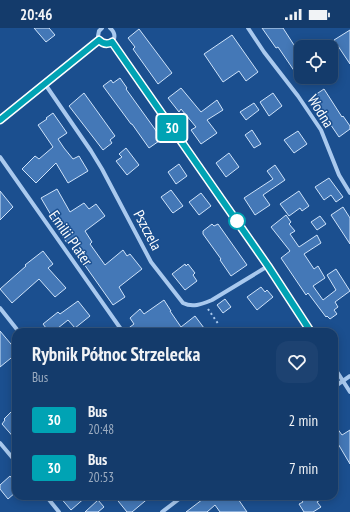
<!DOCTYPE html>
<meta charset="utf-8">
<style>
:root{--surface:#143b6b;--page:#1d4271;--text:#f1f3f6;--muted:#9dadc1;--line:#33557e}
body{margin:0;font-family:"PT Sans Narrow",sans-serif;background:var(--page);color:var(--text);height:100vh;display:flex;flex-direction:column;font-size:15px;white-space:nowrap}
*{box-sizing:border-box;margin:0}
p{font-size:13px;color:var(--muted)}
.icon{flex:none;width:22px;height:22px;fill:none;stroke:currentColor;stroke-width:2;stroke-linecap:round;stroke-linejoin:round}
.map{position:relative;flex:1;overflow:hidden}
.drawer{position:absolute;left:12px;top:300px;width:326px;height:172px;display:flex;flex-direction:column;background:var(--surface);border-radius:12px;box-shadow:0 2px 10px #0003,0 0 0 1px var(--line)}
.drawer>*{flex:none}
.badge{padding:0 8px;border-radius:3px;font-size:14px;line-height:26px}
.buttons{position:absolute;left:294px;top:12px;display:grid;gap:8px}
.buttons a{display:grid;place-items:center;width:44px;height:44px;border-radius:8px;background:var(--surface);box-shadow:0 2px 10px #0003,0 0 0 1px var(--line);font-size:20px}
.map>.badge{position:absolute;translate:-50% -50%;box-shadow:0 0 0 2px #fff}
.round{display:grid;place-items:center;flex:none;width:42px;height:42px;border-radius:12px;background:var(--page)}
.head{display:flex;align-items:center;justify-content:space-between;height:68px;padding:0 20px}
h1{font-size:19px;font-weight:600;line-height:30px}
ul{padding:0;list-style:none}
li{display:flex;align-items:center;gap:12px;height:48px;padding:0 20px}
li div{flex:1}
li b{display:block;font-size:15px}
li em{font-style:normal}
li .badge{min-width:44px;font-weight:700;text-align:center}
.status{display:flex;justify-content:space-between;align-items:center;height:28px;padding:0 20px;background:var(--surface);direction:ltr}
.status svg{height:11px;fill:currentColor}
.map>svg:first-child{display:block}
</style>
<div class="status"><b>20:46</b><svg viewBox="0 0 49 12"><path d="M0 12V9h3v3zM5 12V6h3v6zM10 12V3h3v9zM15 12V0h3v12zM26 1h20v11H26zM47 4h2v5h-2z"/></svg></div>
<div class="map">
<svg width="350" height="484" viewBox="0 0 350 484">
<rect width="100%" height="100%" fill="#1b4f8f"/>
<g fill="#4478b7" stroke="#cfe3fa">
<polygon points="34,0 49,0 55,7 46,14"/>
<polygon points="262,0 283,0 301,28 301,40 295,44 278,19 276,20"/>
<polygon points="139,1 172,45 158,56 133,21 135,19 128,10"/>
<polygon points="350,2 350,36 334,12"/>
<polygon points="232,7 258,44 246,53 239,43 223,54 204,26"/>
<polygon points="120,50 127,60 126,61 162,111 149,120 132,96 131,96 103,58 111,52 113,55"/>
<polygon points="181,60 201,84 217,72 223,82 207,92 217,105 201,116 191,102 196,99 181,81 179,84 168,70"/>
<polygon points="324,61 342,89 343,88 350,98 350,101 339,109 312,69"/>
<polygon points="84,65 115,108 110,112 112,115 103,122 69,78"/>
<polygon points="273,65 282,78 269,88 260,74"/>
<polygon points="254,75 259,82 246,92 240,84"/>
<polygon points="53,85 67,105 58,111 64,120 73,131 79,128 88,143 68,155 56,135 36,155 22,141 35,128 39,131 53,119 38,97 47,91 46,90"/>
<polygon points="252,102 261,116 254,120 245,107"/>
<polygon points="298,103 307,116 294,125 284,112"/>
<polygon points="126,120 139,137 127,147 116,133 122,129 119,126"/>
<polygon points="229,125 239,139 226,149 216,135"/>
<polygon points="179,136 187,148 176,156 168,144"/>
<polygon points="275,137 285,152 263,167 270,177 255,187 244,170 273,151 267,143"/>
<polygon points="329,150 343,169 336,174 331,167 324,172 315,159"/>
<polygon points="57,161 70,184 84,175 89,181 96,176 105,188 85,203 92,214 90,216 105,237 123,222 127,228 130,226 142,241 119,259 125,269 113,277 79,229 84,225 74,210 67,215 57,200 58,199 41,170"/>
<polygon points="171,162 183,178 173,185 172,184 161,169"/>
<polygon points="0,163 13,179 0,192"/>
<polygon points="299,163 309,178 302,183 300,180 289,188 280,176"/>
<polygon points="201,165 211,178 199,187 189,174"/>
<polygon points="343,179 350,190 350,216 331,187"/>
<polygon points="286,187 291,194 289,196 295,203 290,206 299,219 317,207 321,215 304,226 314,241 318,238 325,250 313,258 323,272 336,262 327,247 336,241 350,263 335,274 338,279 334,282 337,286 330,291 327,288 326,289 308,265 306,267 281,230 290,223 271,199"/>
<polygon points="320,188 326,196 317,202 311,194"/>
<polygon points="212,196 214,198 218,196 247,237 231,248 220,232 221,231 203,206 203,203"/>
<polygon points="43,223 53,236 48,240 66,260 55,269 39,251 12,275 0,261 26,238 25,237"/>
<polygon points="185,236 186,238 188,236 195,245 193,247 197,253 185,262 172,246"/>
<polygon points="261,259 265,264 267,262 273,269 257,282 247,269"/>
<polygon points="225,271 231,279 223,285 217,277"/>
<polygon points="164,272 171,283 170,283 181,299 195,288 207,304 126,304 126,302 134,296 130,290 140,281 144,286"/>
<polygon points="78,273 90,288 75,300 68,292 53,304 49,304 43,296 58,284 60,286"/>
<polygon points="0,303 16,322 16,326 0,339"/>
<polygon points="12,383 16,388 16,412 2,396 5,392 4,391"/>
<polygon points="334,396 342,407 350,402 350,436 334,409"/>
<polygon points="10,448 16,455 16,464 8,471 0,461 0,457"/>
<polygon points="59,468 87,468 71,482"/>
<polygon points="114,468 151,468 132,484 127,484"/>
<polygon points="207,468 236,468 247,484 220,484 215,477 207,484 186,484"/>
<polygon points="298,468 326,468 317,474 321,479 313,484 304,484 299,476 303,474"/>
<polygon points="98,472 104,479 98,484 85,484"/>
</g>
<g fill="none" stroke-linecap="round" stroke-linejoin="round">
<polyline stroke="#a9c9ee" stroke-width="2" stroke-dasharray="2 3" stroke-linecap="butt" points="208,281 219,297"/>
<g stroke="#a9c9ee" stroke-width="4">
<path d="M102 0 99 3 98 8C104 25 123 11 110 0"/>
<polyline points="248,0 264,24 298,68 321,102 339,147 350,165"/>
<polyline points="112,14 268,238 311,304"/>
<path d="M45 56 91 123 102 141 151 234 183 275C193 280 202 276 212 272L268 238"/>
<polyline points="0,92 99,12"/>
<polyline points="0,129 123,304"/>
<polyline points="0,280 19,304"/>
<polyline points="334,339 350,364"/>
<polyline points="334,359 350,348"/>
<polyline points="0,415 16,434"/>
<polyline points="46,468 59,484"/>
<polyline points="162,484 183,468"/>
</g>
</g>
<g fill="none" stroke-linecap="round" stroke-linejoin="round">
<defs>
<path id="line" d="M0 92 99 12C103 16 107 17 112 14L268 238 311 304"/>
</defs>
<use href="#line" stroke="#fff" stroke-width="9"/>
<use href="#line" stroke="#00a3b4" stroke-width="6"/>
</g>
<circle fill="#fff" stroke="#00a3b4" stroke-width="2" cx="237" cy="193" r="8"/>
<g text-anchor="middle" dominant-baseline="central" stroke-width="3" stroke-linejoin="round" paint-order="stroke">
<g font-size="15" fill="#fff" stroke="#1b4f8f">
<text transform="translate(321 83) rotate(58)">Wodna</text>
<text transform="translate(148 202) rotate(62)">Pszczela</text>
<text transform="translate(71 210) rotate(55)">Emilii Plater</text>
</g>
</g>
</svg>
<div class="buttons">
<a><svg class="icon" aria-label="locate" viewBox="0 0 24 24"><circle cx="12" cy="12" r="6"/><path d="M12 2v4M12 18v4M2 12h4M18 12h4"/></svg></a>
</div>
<b class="badge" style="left:172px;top:100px;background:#00a3b4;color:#fff">30</b>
<section class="drawer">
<div class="head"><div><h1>Rybnik Północ Strzelecka</h1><p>Bus</p></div><a class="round"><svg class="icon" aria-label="heart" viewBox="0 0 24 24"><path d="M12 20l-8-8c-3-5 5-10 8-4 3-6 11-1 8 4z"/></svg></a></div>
<ul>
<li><span class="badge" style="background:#00a3b4;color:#fff">30</span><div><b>Bus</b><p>20:48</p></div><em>2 min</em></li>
<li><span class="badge" style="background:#00a3b4;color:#fff">30</span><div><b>Bus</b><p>20:53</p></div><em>7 min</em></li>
</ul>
</section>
</div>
